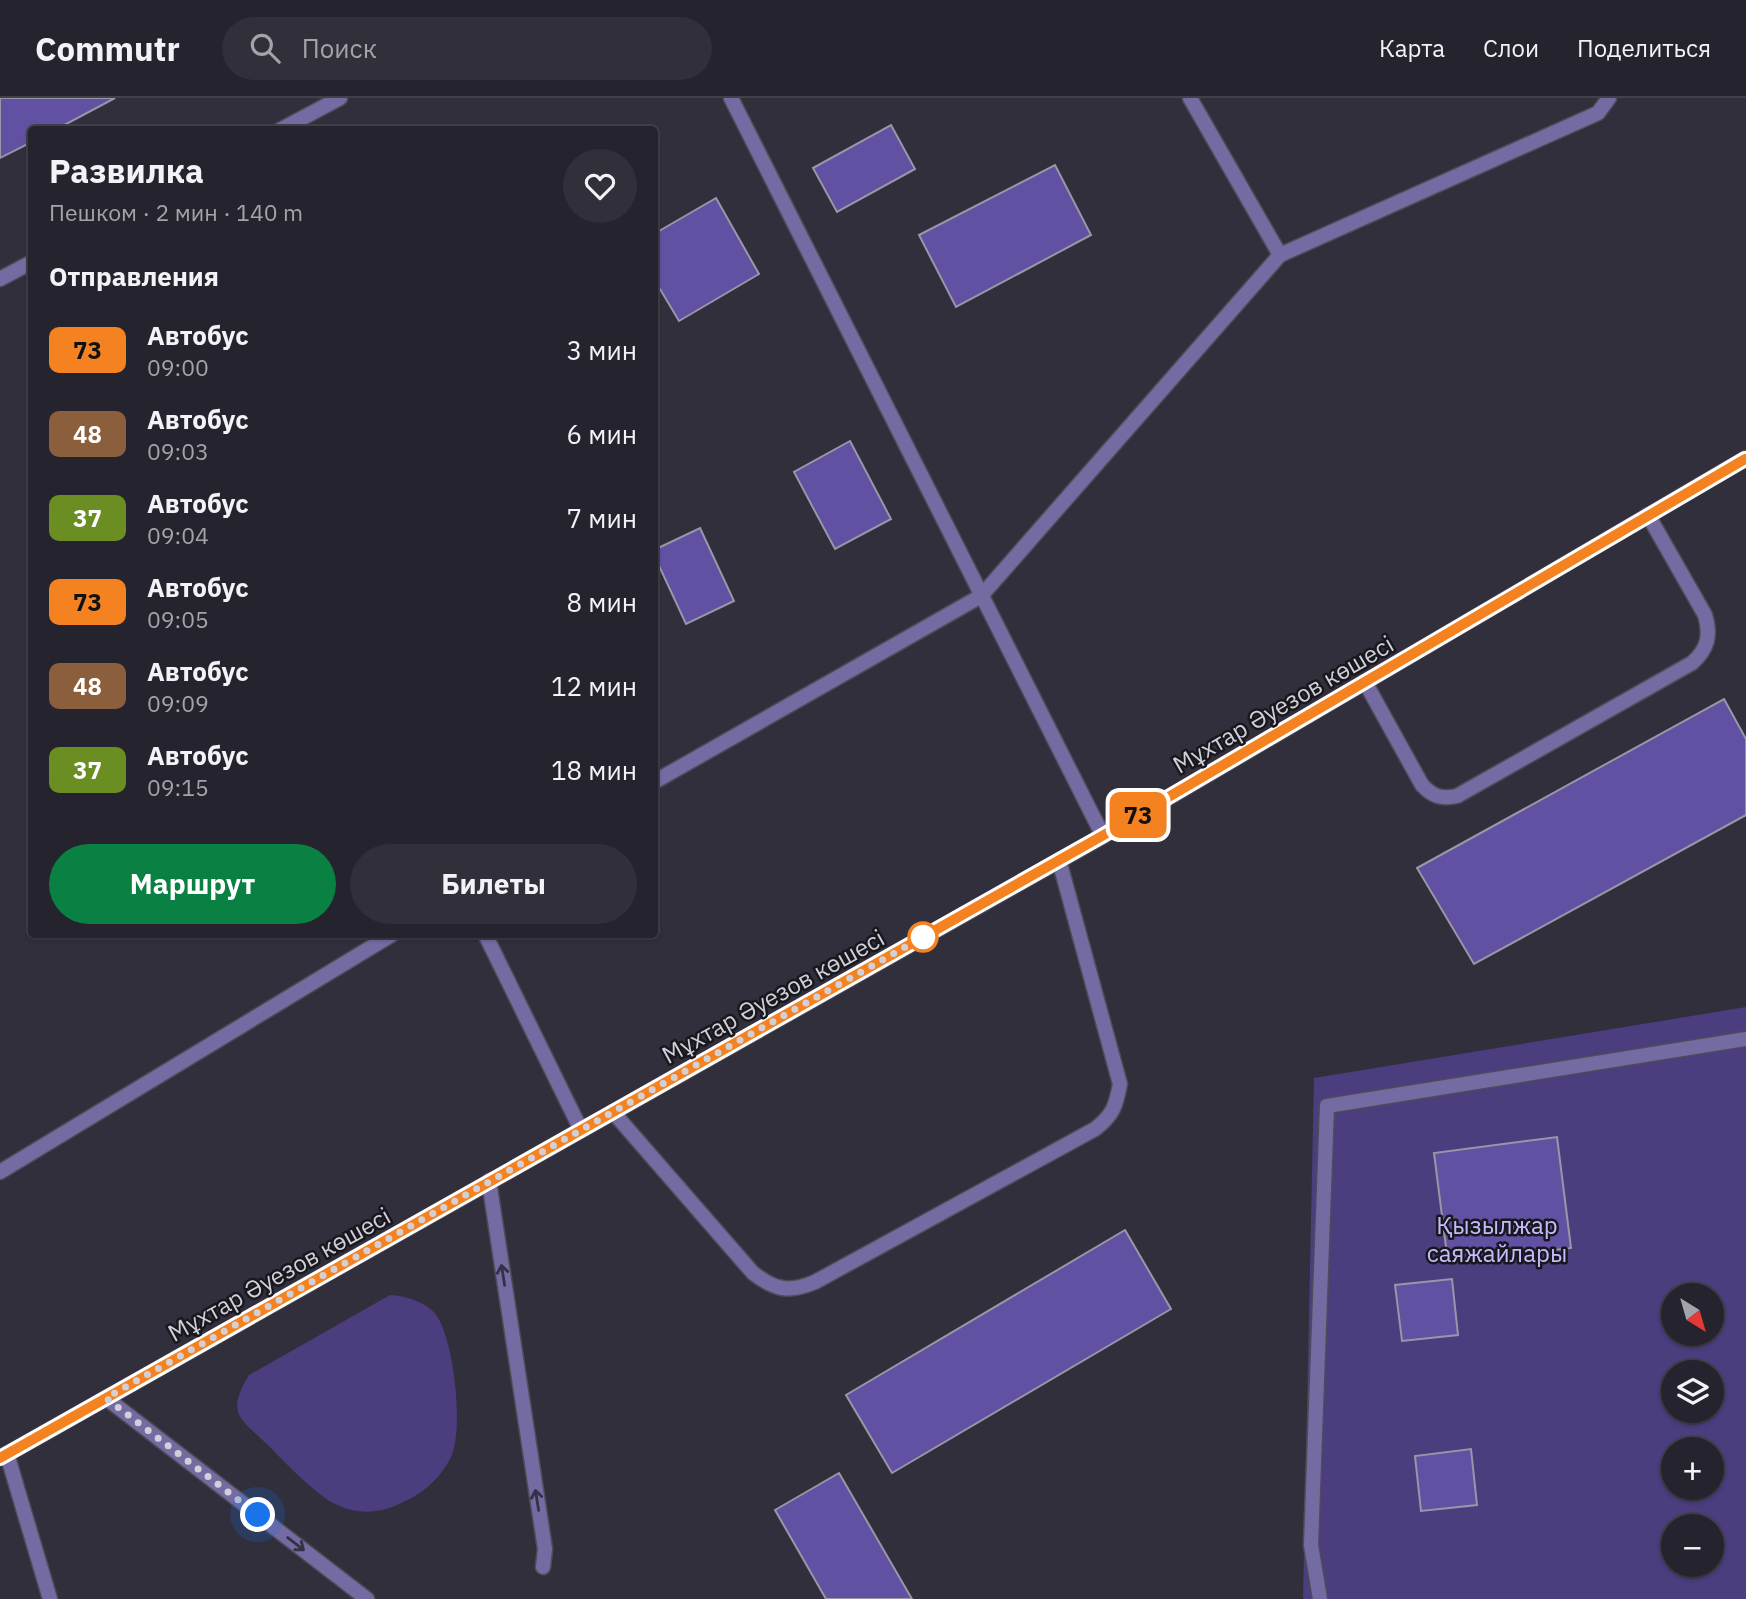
<!DOCTYPE html>
<html lang="ru">
<meta charset="utf-8">
<style>
:root{--surface:#25232d;--page:#312f39;--text:#f1f3f6;--muted:#a3a4aa;--line:#424049;--accent:#0b8043}
body{margin:0;font-family:"IBM Plex Sans",sans-serif;background:var(--page);color:var(--text);height:100vh;display:flex;flex-direction:column;font-size:26px;white-space:nowrap}
*{box-sizing:border-box;margin:0}
p{font-size:23px;color:var(--muted)}
.icon{flex:none;width:38px;height:38px;fill:none;stroke:currentColor;stroke-width:2;stroke-linecap:round;stroke-linejoin:round}
.map{position:relative;flex:1;overflow:hidden}
.drawer{position:absolute;left:28px;top:28px;width:630px;height:812px;display:flex;flex-direction:column;background:var(--surface);border-radius:7px;box-shadow:0 2px 5px #0004,0 0 0 2px var(--line)}
.drawer>*{flex:none}
.badge{padding:0 14px;border-radius:10px;font-size:24px;line-height:46px}
.needle{width:46px;rotate:143deg}
.controls{position:absolute;left:1661px;top:1185px;display:grid;gap:14px}
.controls a{display:grid;place-items:center;width:63px;height:63px;border-radius:50%;background:var(--surface);box-shadow:0 2px 5px #0004,0 0 0 2px var(--line);font-size:35px}
.you{position:absolute;width:35px;height:35px;margin:-18px;border:5px solid #fff;border-radius:50%;background:#1a73e8;box-shadow:0 0 0 10px #1a73e833}
.map>.badge{position:absolute;translate:-50% -50%;box-shadow:0 0 0 4px #fff}
h2{padding:0 21px;font-size:26px;line-height:63px}
.round{display:grid;place-items:center;flex:none;width:74px;height:74px;border-radius:37px;background:var(--page)}
.summary{display:flex;align-items:center;justify-content:space-between;height:119px;padding:0 21px}
h1{font-size:33px;font-weight:700;line-height:52px}
.action{display:flex;gap:14px;margin-top:auto;padding:14px 21px}
.action a{flex:1;height:80px;border-radius:42px;background:var(--accent);color:#fff;font-size:28px;font-weight:700;line-height:80px;text-align:center}
.action a+a{background:var(--page);color:var(--text)}
ul{padding:0;list-style:none}
li{display:flex;align-items:center;gap:21px;height:84px;padding:0 21px}
li div{flex:1}
li b{display:block;font-size:26px}
li em{font-style:normal}
li .badge{min-width:77px;font-weight:700;text-align:center}
header{display:flex;align-items:center;gap:42px;box-sizing:border-box;height:98px;padding:0 35px;background:var(--surface);border-bottom:2px solid var(--line)}
header strong{font-size:33px}
nav{display:flex;gap:38px;margin-inline-start:auto;font-size:24px}
.search{width:490px;height:63px;background:var(--page);display:flex;align-items:center;gap:18px;box-sizing:border-box;padding:0 24px;border-radius:38px;color:var(--muted);font-size:26px}
.map>svg:first-child{display:block}
</style>
<header>
<strong>Commutr</strong>
<div class="search"><svg class="icon" aria-label="search" viewBox="0 0 24 24"><circle cx="10" cy="10" r="6"/><path d="M15 15l6 6"/></svg>Поиск</div>
<nav><a>Карта</a><a>Слои</a><a>Поделиться</a></nav>
</header>
<div class="map">
<svg width="1746" height="1501" viewBox="0 0 1746 1501">
<rect width="100%" height="100%" fill="#312f3c"/>
<g fill="#4b3d7e" fill-rule="evenodd">
<path d="M1746 909V1501H1303L1314 980ZM1673 1197H1712V1236H1673ZM1673 1274H1712V1312H1673ZM1673 1351H1712V1390H1673ZM1673 1428H1712V1466H1673Z"/>
<path d="M390 1197C406 1198 427 1204 437 1218 454 1244 464 1331 451 1359 439 1383 421 1397 397 1407 377 1416 355 1416 335 1406 317 1397 286 1366 271 1350 242 1321 224 1318 249 1277Z"/>
</g>
<g fill="#6250a2" stroke="#9897a7" stroke-width="2">
<polygon points="0,0 115,0 55,32 32,32 32,44 0,60"/>
<polygon points="891,27 915,71 837,114 813,70"/>
<polygon points="1055,67 1091,137 956,209 919,137"/>
<polygon points="716,100 759,176 679,223 654,181 654,136"/>
<polygon points="850,343 891,421 835,451 794,374"/>
<polygon points="700,430 734,503 686,526 654,457 654,452"/>
<polygon points="1724,601 1746,641 1746,717 1474,866 1417,770"/>
<polygon points="1557,1039 1571,1150 1448,1165 1434,1055"/>
<polygon points="1125,1132 1171,1211 892,1375 846,1297"/>
<polygon points="1452,1181 1458,1237 1402,1243 1395,1187"/>
<polygon points="1471,1351 1477,1407 1421,1413 1415,1358"/>
<polygon points="839,1375 912,1501 826,1501 775,1412"/>
</g>
<g fill="none" stroke-linecap="round" stroke-linejoin="round">
<defs>
<g id="lane">
<polyline points="1190,0 1280,157"/>
<path d="M1365 584 1422 687C1433 699 1442 701 1457 698L1692 565C1708 551 1711 537 1705 517L1648 417"/>
<polyline points="654,684 981,498 1280,157 1598,15 1609,0"/>
<path d="M613 1014 753 1175C775 1192 789 1195 815 1184L1095 1031C1113 1017 1116 1008 1120 986L1059 762"/>
<polyline points="0,1074 393,836"/>
<polyline points="489,1083 545,1451 543,1469"/>
<polyline points="106,1300 367,1501"/>
<polyline points="7,1356 50,1501"/>
<polyline points="1320,1501 1311,1447 1327,1008 1746,941"/>
</g>
<g id="street">
<polyline points="731,0 1103,738"/>
<polyline points="280,32 340,0"/>
<polyline points="0,181 32,164"/>
<polyline points="485,836 581,1032"/>
</g>
<polyline id="secondary" points="0,1360 1103,738 1746,360"/>
</defs>
<use href="#lane" stroke="#4e4c58" stroke-width="17"/>
<use href="#street" stroke="#4e4c58" stroke-width="17"/>
<use href="#secondary" stroke="#4e4c58" stroke-width="17"/>
<use href="#lane" stroke="#746ba2" stroke-width="14"/>
<use href="#street" stroke="#746ba2" stroke-width="14"/>
<use href="#secondary" stroke="#9a8be2" stroke-width="14"/>
</g>
<defs><path id="oneway-shaft" d="M-6 0H5M1.5-3L5.5 0L1.5 3" fill="none" stroke-width="1.6" stroke-linecap="round" stroke-linejoin="round" transform="scale(1.75)"/></defs>
<g stroke="#343146">
<use href="#oneway-shaft" transform="translate(503 1177) rotate(-99)"/>
<use href="#oneway-shaft" transform="translate(537 1402) rotate(-99)"/>
<use href="#oneway-shaft" transform="translate(296 1446) rotate(38)"/>
</g>
<g fill="none" stroke-linecap="round" stroke-linejoin="round">
<defs>
<polyline id="line" points="0,1360 1102,738 1745,361"/>
</defs>
<use href="#line" stroke="#fff" stroke-width="16"/>
<use href="#line" stroke="#f58220" stroke-width="10"/>
<polyline stroke="#d1d0d8" stroke-width="7" stroke-dasharray="0 12.6" points="258,1417 106,1300 923,839"/>
</g>
<circle fill="#fff" stroke="#f58220" stroke-width="3.5" cx="923" cy="839" r="14"/>
<g text-anchor="middle" dominant-baseline="central" stroke-width="5" stroke-linejoin="round" paint-order="stroke">
<g font-size="24" fill="#d1d0d8" stroke="#19181e">
<text transform="translate(1283 606) rotate(-30)">Мұхтар Әуезов көшесі</text>
<text transform="translate(773 898) rotate(-29)">Мұхтар Әуезов көшесі</text>
<text transform="translate(279 1176) rotate(-29)">Мұхтар Әуезов көшесі</text>
</g>
<g font-size="24" fill="#c4bbfe" stroke="#19181e">
<text x="1497" y="1127">Қызылжар<tspan x="1497" dy="28">саяжайлары</tspan></text>
</g>
</g>
</svg>
<div class="controls">
<a><svg class="needle" viewBox="-14 -14 28 28"><path d="M0-13l5 13h-10z" fill="#e53935"/><path d="M0 13l5-13h-10z" fill="#a3a4aa"/></svg></a>
<a><svg class="icon" aria-label="layers" viewBox="0 0 24 24"><path d="M12 4l9 5-9 5-9-5zM3 14l9 5 9-5"/></svg></a>
<a>+</a>
<a>−</a>
</div>
<div class="you" style="left:258px;top:1417px"></div>
<b class="badge" style="left:1138px;top:717px;background:#f58220;color:#111">73</b>
<section class="drawer">
<div class="summary"><div><h1>Развилка</h1><p>Пешком · 2 мин · 140 m</p></div><a class="round"><svg class="icon" aria-label="heart" viewBox="0 0 24 24"><path d="M12 20l-8-8c-3-5 5-10 8-4 3-6 11-1 8 4z"/></svg></a></div>
<h2>Отправления</h2>
<ul>
<li><span class="badge" style="background:#f58220;color:#111">73</span><div><b>Автобус</b><p>09:00</p></div><em>3 мин</em></li>
<li><span class="badge" style="background:#8b5e3c;color:#fff">48</span><div><b>Автобус</b><p>09:03</p></div><em>6 мин</em></li>
<li><span class="badge" style="background:#6b8e23;color:#fff">37</span><div><b>Автобус</b><p>09:04</p></div><em>7 мин</em></li>
<li><span class="badge" style="background:#f58220;color:#111">73</span><div><b>Автобус</b><p>09:05</p></div><em>8 мин</em></li>
<li><span class="badge" style="background:#8b5e3c;color:#fff">48</span><div><b>Автобус</b><p>09:09</p></div><em>12 мин</em></li>
<li><span class="badge" style="background:#6b8e23;color:#fff">37</span><div><b>Автобус</b><p>09:15</p></div><em>18 мин</em></li>
</ul>
<div class="action"><a>Маршрут</a><a>Билеты</a></div>
</section>
</div>
